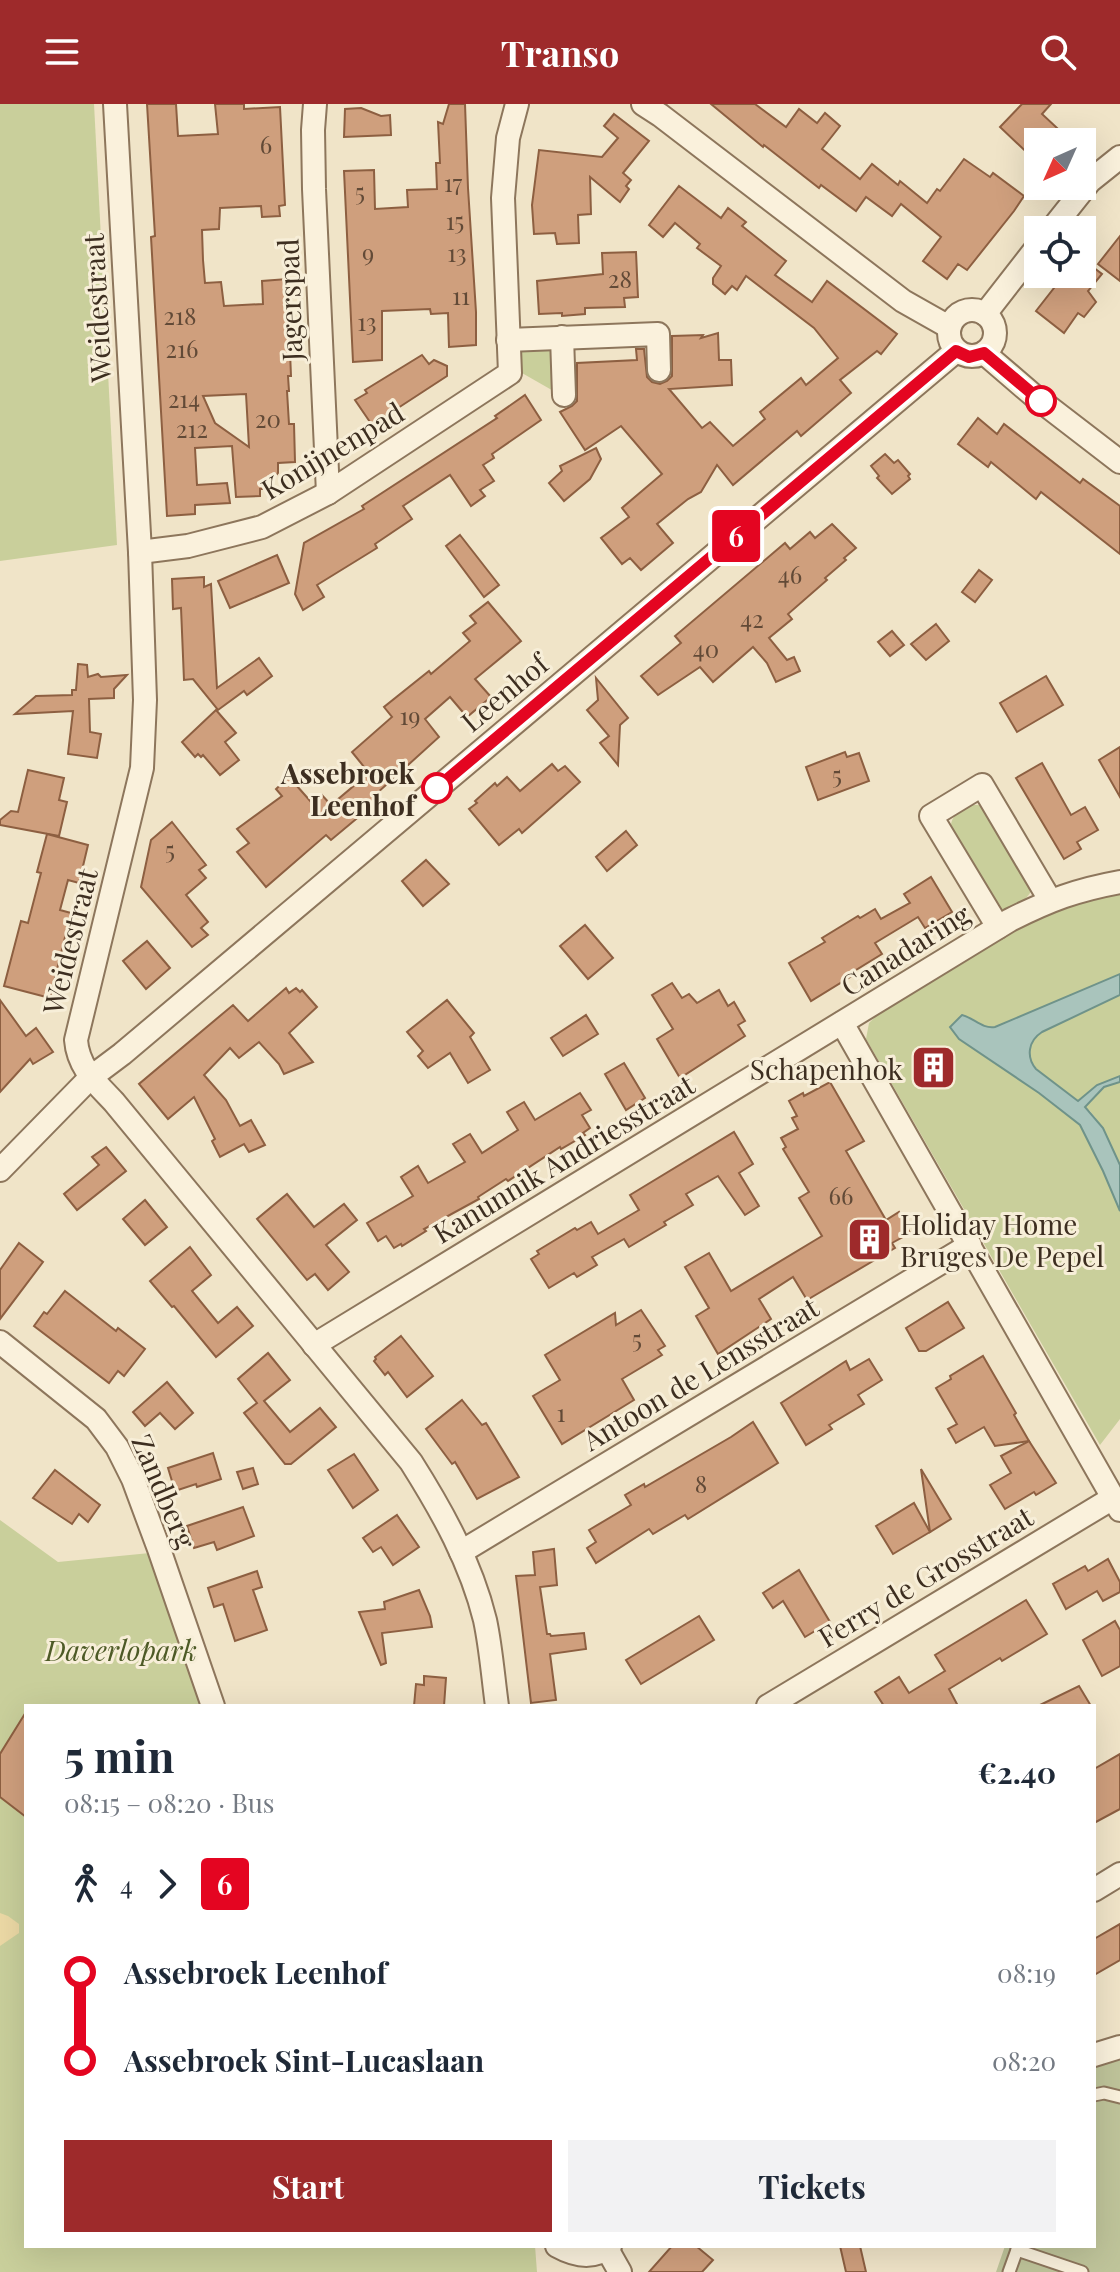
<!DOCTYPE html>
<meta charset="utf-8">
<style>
:root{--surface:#fff;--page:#f2f2f3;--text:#1f2937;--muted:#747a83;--accent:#9e2a2b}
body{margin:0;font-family:"Playfair Display",serif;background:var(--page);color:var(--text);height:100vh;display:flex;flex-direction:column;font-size:30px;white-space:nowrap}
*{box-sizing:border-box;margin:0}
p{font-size:26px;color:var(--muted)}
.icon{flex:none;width:44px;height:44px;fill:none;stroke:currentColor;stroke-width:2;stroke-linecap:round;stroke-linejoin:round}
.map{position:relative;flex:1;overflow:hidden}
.details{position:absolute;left:24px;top:1600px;width:1072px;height:544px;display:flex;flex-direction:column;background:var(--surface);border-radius:0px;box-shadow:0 8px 32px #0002}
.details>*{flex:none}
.badge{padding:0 16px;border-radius:6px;font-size:28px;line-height:52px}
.needle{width:52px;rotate:225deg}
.buttons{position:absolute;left:1024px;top:24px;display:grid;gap:16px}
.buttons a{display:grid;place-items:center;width:72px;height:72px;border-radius:0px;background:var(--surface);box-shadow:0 8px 32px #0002;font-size:40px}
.map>.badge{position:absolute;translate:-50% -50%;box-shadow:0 0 0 4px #fff}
.legs{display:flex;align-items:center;gap:12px;height:88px;padding:0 40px;font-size:26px}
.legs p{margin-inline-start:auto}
.headline{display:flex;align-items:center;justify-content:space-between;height:136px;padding:0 40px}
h1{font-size:44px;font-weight:700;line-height:60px}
.button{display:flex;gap:16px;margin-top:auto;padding:16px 40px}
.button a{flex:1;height:92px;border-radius:0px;background:var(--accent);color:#fff;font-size:32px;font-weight:700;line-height:92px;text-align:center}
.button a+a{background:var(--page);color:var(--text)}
ul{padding:0 40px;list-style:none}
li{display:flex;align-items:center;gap:28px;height:88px;font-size:30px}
li i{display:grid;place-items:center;width:12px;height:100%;margin:0 10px;background:currentColor}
li i::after{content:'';width:20px;height:20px;margin:-10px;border:6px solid;border-radius:50%;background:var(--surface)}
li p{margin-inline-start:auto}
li:first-child i{background:linear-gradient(#0000 50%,currentColor 0)}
li:last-child i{background:linear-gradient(currentColor 50%,#0000 0)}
header{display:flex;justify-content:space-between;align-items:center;height:104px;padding:0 40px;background:var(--accent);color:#fff;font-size:36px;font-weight:700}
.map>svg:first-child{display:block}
</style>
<header><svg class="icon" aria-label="menu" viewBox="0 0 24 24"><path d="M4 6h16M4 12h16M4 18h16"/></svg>Transo<svg class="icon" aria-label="search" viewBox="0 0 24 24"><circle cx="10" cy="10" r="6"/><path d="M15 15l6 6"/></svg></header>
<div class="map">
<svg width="1120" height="2168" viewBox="0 0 1120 2168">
<rect width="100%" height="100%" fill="#f0e4c8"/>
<g fill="#c9cf9b">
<polygon points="0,0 94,0 117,441 0,457"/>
<polygon points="553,242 557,289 522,269 520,244"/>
<path d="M968 701H979L986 707 1032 785C1027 797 1011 809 998 805L951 724C950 713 959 707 968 701Z"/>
<polygon points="1104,790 1120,790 1120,870 995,923 984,922 971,914 1039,989 1080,1021 1103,1067 1120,1107 1120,1315 1100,1341 866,935 869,919 880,908 999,836 1045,811"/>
<path d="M1120 891V1061C1111 1043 1104 1022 1090 1007 1072 989 1000 957 1042 928Z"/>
<polygon points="0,1416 58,1458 150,1449 203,1602 26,1602 26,2142 535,2142 537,2168 0,2168"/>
</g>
<polygon fill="#ecd9a5" points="0,1809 8,1812 19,1820 19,1829 0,1842"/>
<polygon fill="#bfc49a" points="1120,1956 1120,2168 996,2168 1005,2142 1094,2142 1094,1963"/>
<path fill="#a9c4bc" stroke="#6f938a" stroke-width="2" d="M1120 870V891L1042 928C1028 937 1026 953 1036 965L1078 997 1097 981 1120 972V978L1104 983 1085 1003 1103 1024 1120 1061V1107L1103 1067 1080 1021 1039 989 959 935 950 923 962 911C974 914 982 925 995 923Z"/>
<g fill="#cf9f7d" stroke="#8d5f41" stroke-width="2" fill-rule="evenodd">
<path d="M147 0H176L178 32 218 30 215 0H244V5L280 3 285 101 279 102 280 112 262 113 261 102 220 104 219 125 202 126 203 156 205 179 221 178 224 202 263 200 262 177 287 175 291 272H288L289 287H287L289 320H294L295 358 278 359V369L272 376V385H260V392L236 393 232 342 195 344 197 381 227 379 230 399 195 401V410L167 412 151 133 155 132ZM246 290 249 343 215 319 203 292Z"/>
<polygon points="449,0 465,0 468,84 476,208 476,241 449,243 448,209 431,210 430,205 382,207 382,256 353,258 344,67 374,66 375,105 408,103 407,86 437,85 436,59 440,59 438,18 443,20"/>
<polygon points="711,0 755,0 786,23 799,5 817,19 825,9 840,22 822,45 860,75 872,60 898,81 900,77 927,99 937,85 940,87 964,55 990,73 993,69 1024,92 1014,107 967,166 958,160 947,175 923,157 941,133 901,100 892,112 866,93 856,107 821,81 819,84 764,41 763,43"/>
<polygon points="1022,0 1051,0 1042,10 1072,38 1038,38 1038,59 1000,23"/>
<polygon points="361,4 381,12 390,11 391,31 344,33 345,5"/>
<polygon points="614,10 649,37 623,69 631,76 626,82 629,85 620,98 590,73 591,110 578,111 579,139 557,140 555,129 534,130 532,101 539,46 602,53 618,34 604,22"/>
<polygon points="679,82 721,114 728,104 746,118 742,122 786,157 775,171 812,198 827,177 897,230 881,250 877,247 840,276 851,289 801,332 797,327 733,381 717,361 701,388 688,395 657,420 673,439 641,466 630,454 622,460 601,434 629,413 622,404 662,370 621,322 585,346 560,308 572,302 577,297 577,259 637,256 636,245 644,245 647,273 652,278 660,280 667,277 672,272 672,232 703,231 701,234 718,229 719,256 731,256 732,281 669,285 702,324 710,318 733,342 765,315 760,308 801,274 806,281 838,254 814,224 746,172 737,186 732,182 725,190 713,180 713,174 721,162 697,144 700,140 675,119 663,133 649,121"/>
<polygon points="1120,132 1120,177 1098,160"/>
<polygon points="636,148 638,193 624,194 625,203 585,204 585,210 562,212 562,209 539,210 537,177 603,170 602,149"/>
<polygon points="1082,155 1102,170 1088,187 1096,198 1084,213 1078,209 1064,229 1036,207 1065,170 1082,170"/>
<polygon points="422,251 429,260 434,256 447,262 447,272 372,321 355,296 367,289 365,286"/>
<polygon points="525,291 541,316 492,350 494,354 483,361 494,377 480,386 485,392 471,402 450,371 403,402 412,415 375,440 377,444 317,481 324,493 303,506 295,490 304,439 364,405 362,402 497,314 495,312"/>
<polygon points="978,314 997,330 1004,320 1080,379 1083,375 1120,402 1120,450 1041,388 1036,395 991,358 988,363 958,340"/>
<polygon points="596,344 601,355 590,375 564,397 549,379 562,367 560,362"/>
<polygon points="885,350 894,359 898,356 910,370 908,372 910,375 892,390 877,374 879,372 871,362"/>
<polygon points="832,420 856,444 844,454 846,456 825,474 827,476 788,510 792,515 769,534 787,556 794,553 800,567 776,578 767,559 753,543 713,578 700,563 658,591 641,572 681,539 675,532 785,439 790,445 810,428 815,434"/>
<polygon points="460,431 499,481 484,493 446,442"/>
<polygon points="277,451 289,479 230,504 218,477"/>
<polygon points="979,466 992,476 975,498 962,488"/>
<polygon points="204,473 204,483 211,480 217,584 259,554 272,572 247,591 244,587 218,606 193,575 184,576 181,504 173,505 172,475"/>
<polygon points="488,498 521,537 475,575 491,593 467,613 450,593 425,615 439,633 376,690 380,695 331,736 326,731 266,783 237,748 249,739 237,725 282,692 276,685 289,673 312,699 322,691 331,701 369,669 352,648 392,613 384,603 429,567 431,570 470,537 463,529 476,519 470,512"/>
<polygon points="936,520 949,537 926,556 911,540"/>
<polygon points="892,527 904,541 890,552 878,538"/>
<polygon points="78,560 87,561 88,573 98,570 101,573 127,571 114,585 114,594 89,595 90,628 101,630 97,654 68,650 73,607 15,610 36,592 72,591 72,586 76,586"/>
<polygon points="1046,572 1063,601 1017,628 1000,599"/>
<polygon points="596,574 628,614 620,621 618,661 600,639 609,632 587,606 598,596"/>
<polygon points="216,606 236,629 225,638 239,656 220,671 203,651 201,653 198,650 195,653 182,638"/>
<polygon points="1120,643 1120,693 1099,656"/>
<polygon points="845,648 847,653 859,649 869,677 818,696 806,663"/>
<polygon points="1042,659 1071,711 1085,703 1098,726 1077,738 1081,745 1064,755 1016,674"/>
<polygon points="552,660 558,667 565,662 580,678 522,729 519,725 499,741 469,705 477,699 475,697 495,679 497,682 507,673 520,687"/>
<polygon points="28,666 64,674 59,696 67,698 59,732 0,721 0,716 11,707 18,708"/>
<polygon points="172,718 206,761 199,766 206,774 186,791 208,818 201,824 208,831 192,843 141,783 151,736"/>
<polygon points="626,727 637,741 607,767 596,753"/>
<polygon points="47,730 88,741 79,779 68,776 60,806 71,809 50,894 4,882 21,817 28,819 41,769 37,768"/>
<polygon points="426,756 449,780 423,802 402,777"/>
<polygon points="931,773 952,808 925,824 918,813 875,839 882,850 848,871 850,873 811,897 789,859 825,838 822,834 858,812 860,814 875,805 881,815 910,799 904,790"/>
<polygon points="585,821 613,854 588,875 560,842"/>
<polygon points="147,837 170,864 146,885 123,857"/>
<polygon points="672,879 682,894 689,890 697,899 719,886 728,902 734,898 745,917 738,921 745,932 680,974 657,935 673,925 652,891"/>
<polygon points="286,884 289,889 296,884 300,888 302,886 317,903 289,929 313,958 284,970 279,960 259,938 239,954 230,944 204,971 226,996 240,1022 251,1016 265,1041 249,1048 244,1040 220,1053 212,1037 215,1035 194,993 168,1015 139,980 233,901 248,917"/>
<polygon points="0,896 26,932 36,924 53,948 33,960 30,955 0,988"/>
<polygon points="447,896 474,929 470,933 490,966 468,979 450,949 428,964 418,952 423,947 407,928"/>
<polygon points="586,911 598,930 563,952 551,934"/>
<polygon points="624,959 645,994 626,1006 605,970"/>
<polygon points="830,978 864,1037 846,1047 886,1116 899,1108 910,1129 892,1139 895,1144 807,1196 793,1173 759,1195 771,1215 718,1250 696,1212 709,1204 685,1163 709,1149 731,1187 822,1132 799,1094 809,1088 783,1045 786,1043 781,1034 798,1025 792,1014 797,1012 789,997 803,989 804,992"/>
<polygon points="580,989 591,1006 582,1011 590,1024 583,1029 585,1031 561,1045 560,1043 508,1077 506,1075 478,1093 479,1095 424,1125 426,1127 402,1142 401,1140 394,1144 386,1132 378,1137 367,1119 413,1092 401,1073 418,1062 428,1079 465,1058 453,1040 470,1030 482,1049 518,1026 507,1008 524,998 535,1016"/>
<polygon points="734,1028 753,1060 739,1069 759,1102 745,1111 718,1072 686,1090 693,1101 664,1118 666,1121 629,1143 624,1135 592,1153 597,1161 577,1173 574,1169 549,1184 531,1155 539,1150 537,1147 575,1124 577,1126 591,1118 598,1130 639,1106 630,1091"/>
<polygon points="106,1043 126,1067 77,1106 64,1090 99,1061 92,1053"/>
<polygon points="287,1090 314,1123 344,1100 357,1116 326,1141 349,1168 328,1186 315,1170 307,1176 257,1115"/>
<polygon points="145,1096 167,1123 145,1141 123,1115"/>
<polygon points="19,1139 43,1158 0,1215 0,1166"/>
<polygon points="190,1143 211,1171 192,1187 218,1219 237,1203 253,1222 216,1253 174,1202 172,1203 150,1177"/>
<polygon points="65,1187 116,1227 118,1224 145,1245 124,1272 118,1267 109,1279 34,1222 44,1208 47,1210"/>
<polygon points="948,1198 964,1224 926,1247 919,1247 906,1224"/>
<polygon points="641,1206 665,1242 658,1246 662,1251 622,1275 634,1296 562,1340 533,1292 560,1276 545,1251 615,1209 616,1221"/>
<polygon points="401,1232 433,1272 407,1293 388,1268 385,1271 374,1257 376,1255 375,1253"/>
<polygon points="268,1249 290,1276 264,1297 290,1328 320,1304 336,1323 291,1360 285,1360 244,1309 257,1299 238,1275"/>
<polygon points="983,1252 1016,1309 1014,1311 1029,1337 995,1342 984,1323 956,1339 948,1325 957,1320 936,1284 951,1275 950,1272"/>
<polygon points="869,1255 882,1276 858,1291 864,1300 829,1321 832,1325 806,1341 781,1299 846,1257 850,1266"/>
<polygon points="167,1278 193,1309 175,1325 160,1309 145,1322 133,1308"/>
<polygon points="462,1296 482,1321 486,1319 519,1373 477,1395 455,1358 452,1360 426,1325"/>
<polygon points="753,1318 778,1359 688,1415 685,1411 653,1430 649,1425 596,1459 587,1444 596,1438 589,1426 631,1401 625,1391 644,1380 645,1383 731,1333"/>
<polygon points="1029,1337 1056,1379 1036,1391 1034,1388 1005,1405 990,1381 1011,1369 1001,1352"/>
<polygon points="213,1349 221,1375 197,1383 196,1380 175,1387 168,1364"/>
<polygon points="354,1350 378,1386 353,1404 328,1366"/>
<polygon points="253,1364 258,1380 243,1385 237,1368"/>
<polygon points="921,1365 951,1415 930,1428"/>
<polygon points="55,1366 100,1401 88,1418 79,1410 72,1420 33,1394"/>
<polygon points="914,1399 930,1428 893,1450 876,1422"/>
<polygon points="243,1403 254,1432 217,1446 214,1438 194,1444 187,1422"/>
<polygon points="397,1411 419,1443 393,1461 381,1443 373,1448 363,1434"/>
<polygon points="554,1445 557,1481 540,1483 547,1530 550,1530 551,1532 584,1529 586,1545 550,1550 556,1596 531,1599 516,1472 535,1471 533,1448"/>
<polygon points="1108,1455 1120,1478 1120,1488 1103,1497 1097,1487 1066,1505 1053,1480 1085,1462 1088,1467"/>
<polygon points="799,1466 830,1518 805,1533 783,1497 773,1504 763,1489"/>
<polygon points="257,1467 262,1483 253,1486 267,1526 235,1537 223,1500 214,1503 208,1484"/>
<polygon points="419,1486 430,1512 432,1523 382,1529 386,1559 381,1561 359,1508 385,1505 384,1498"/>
<polygon points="1026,1496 1047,1530 1002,1557 1000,1554 949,1585 958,1602 884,1602 875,1588 899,1573 909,1589 945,1567 935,1551"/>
<polygon points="699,1512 714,1536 641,1580 626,1556"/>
<polygon points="1115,1517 1120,1526 1120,1562 1102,1572 1083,1536"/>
<polygon points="424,1572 446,1574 444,1602 414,1602 416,1580 424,1581"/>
<polygon points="1079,1582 1091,1602 1038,1602"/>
<polygon points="26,1608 26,1713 0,1693 0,1650"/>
<polygon points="1120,1650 1120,1705 1094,1719 1094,1665"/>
<polygon points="1120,1820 1120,1856 1094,1871 1094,1835"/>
<polygon points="672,2142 696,2142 713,2156 702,2168 649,2168"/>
<polygon points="840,2142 860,2142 866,2168 846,2168"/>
</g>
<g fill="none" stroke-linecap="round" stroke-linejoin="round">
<defs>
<g id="service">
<polyline points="1094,1991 1104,1989 1120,1993"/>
<polyline points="1017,2146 1082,2168"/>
<polyline points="1009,2168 1018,2143"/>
</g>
<g id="minor">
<path d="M115 0 140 448 145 596 142 664 76 936C78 963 96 979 114 998L411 1358C442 1407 471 1459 485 1516 491 1544 493 1573 497 1602"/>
<polyline points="315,0 313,26 314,85 328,389"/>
<polyline points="643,0 660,11 903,197 949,223"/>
<polyline points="1051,126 1090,77 1120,53"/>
<circle cx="972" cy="229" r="23"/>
<polyline points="985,210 1038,142"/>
<polyline points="562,233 564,291"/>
<polyline points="508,236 658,230 659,266"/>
<polyline points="984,249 1033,291 1120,358"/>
<polyline points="140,448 188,442 262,423 328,389 510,269 503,94 508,34 517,0"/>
<polyline points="998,823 931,712 982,681 1050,796"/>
<polyline points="842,919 1120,1406"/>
<polyline points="0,1066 90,974 122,950 956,247"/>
<polyline points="0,1238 96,1315 117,1343 133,1375 159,1445 213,1602"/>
<path d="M314 1241 1010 816C1050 796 1076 786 1120 778"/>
<polyline points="461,1448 970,1141"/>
<polyline points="768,1602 1113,1394"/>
<polyline points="1094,1786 1120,1770"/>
<polyline points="1094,1951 1120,1943"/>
<path d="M557 2142C575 2152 593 2156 610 2142"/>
<polyline points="607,2145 620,2168"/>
</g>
</defs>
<use href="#service" stroke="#8d765c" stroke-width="15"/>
<use href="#minor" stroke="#8d765c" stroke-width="26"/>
<use href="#service" stroke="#faf1dc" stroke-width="11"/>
<use href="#minor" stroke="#faf1dc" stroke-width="22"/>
</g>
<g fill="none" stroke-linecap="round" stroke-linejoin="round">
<defs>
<polyline id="line-1" points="437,684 956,247 969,253 984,249 1041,297"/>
</defs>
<use href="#line-1" stroke="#fff" stroke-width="18"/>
<use href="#line-1" stroke="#e40521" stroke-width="12"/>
</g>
<defs>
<symbol id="building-square" viewBox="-11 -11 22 22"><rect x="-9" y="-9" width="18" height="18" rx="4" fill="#9e2a2b" stroke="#f7eed8"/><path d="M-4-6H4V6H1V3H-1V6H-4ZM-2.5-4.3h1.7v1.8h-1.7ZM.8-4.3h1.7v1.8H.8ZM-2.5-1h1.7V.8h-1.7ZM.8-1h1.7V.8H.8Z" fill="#fff"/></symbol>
</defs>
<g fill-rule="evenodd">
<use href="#building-square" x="908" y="938" width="51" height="51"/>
<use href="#building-square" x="844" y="1110" width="51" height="51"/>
</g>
<g fill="#fff" stroke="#e40521" stroke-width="4">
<circle cx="1041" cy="297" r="14"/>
<circle cx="437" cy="684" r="14"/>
</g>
<g text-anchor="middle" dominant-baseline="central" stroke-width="6" stroke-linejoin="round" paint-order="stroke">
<g font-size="24" fill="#624a37">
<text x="266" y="40">6</text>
<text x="453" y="78">17</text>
<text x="360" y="87">5</text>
<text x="455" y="116">15</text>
<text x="368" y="148">9</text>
<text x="457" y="148">13</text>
<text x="620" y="174">28</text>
<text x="461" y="191">11</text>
<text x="180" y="211">218</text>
<text x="367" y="217">13</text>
<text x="182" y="244">216</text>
<text x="184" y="294">214</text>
<text x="268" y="314">20</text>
<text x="192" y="324">212</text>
<text x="790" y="470">46</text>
<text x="752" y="514">42</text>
<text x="706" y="544">40</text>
<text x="410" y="611">19</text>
<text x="837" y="670">5</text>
<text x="170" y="745">5</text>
<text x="841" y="1091">66</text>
<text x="637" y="1234">5</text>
<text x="561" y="1308">1</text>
<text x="701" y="1379">8</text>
</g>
<g font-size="28" fill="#3d2e20" stroke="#f7eed8">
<text transform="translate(289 196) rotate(-92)">Jagerspad</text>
<text transform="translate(96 204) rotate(-93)">Weidestraat</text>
<text transform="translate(332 346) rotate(-31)">Konijnenpad</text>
<text transform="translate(504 588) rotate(-40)">Leenhof</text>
<text transform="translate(69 837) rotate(-76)">Weidestraat</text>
<text transform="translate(905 845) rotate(-32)">Canadaring</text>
<text transform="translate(563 1054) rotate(-31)">Kanunnik Andriesstraat</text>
<text transform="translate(700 1269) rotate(-31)">Antoon de Lensstraat</text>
<text transform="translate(165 1387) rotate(67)">Zandberg</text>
<text transform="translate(925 1472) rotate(-31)">Ferry de Grosstraat</text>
</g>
<g font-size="28" font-weight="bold" fill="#3d2e20" stroke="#f7eed8" text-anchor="end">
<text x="415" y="668">Assebroek<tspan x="415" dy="32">Leenhof</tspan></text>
</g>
<g font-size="28" fill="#3d2e20" stroke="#f7eed8" text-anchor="end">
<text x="903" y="964">Schapenhok</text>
<text x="900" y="1119" text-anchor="start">Holiday Home<tspan x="900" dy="32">Bruges De Pepel</tspan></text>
</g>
<g font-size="28" font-style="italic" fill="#4d5a26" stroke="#f7eed8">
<text x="121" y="1545">Daverlopark</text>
</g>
</g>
</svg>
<div class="buttons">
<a><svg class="needle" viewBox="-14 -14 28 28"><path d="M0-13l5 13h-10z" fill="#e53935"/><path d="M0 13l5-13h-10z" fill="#747a83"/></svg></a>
<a><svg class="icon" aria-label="locate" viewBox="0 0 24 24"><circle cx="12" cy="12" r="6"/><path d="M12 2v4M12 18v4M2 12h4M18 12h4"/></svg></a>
</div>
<b class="badge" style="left:736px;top:432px;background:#e40521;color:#fff">6</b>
<section class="details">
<div class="headline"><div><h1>5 min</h1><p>08:15 – 08:20 · Bus</p></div><b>€2.40</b></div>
<div class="legs"><svg class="icon" aria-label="walk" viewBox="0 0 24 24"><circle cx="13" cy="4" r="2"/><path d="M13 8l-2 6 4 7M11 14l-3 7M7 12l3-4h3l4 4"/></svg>4<svg class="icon" aria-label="forward" viewBox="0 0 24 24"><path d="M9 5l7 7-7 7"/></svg><b class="badge" style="background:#e40521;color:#fff">6</b></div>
<ul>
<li><i style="color:#e40521"></i><b>Assebroek Leenhof</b><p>08:19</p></li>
<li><i style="color:#e40521"></i><b>Assebroek Sint-Lucaslaan</b><p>08:20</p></li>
</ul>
<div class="button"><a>Start</a><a>Tickets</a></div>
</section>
</div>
